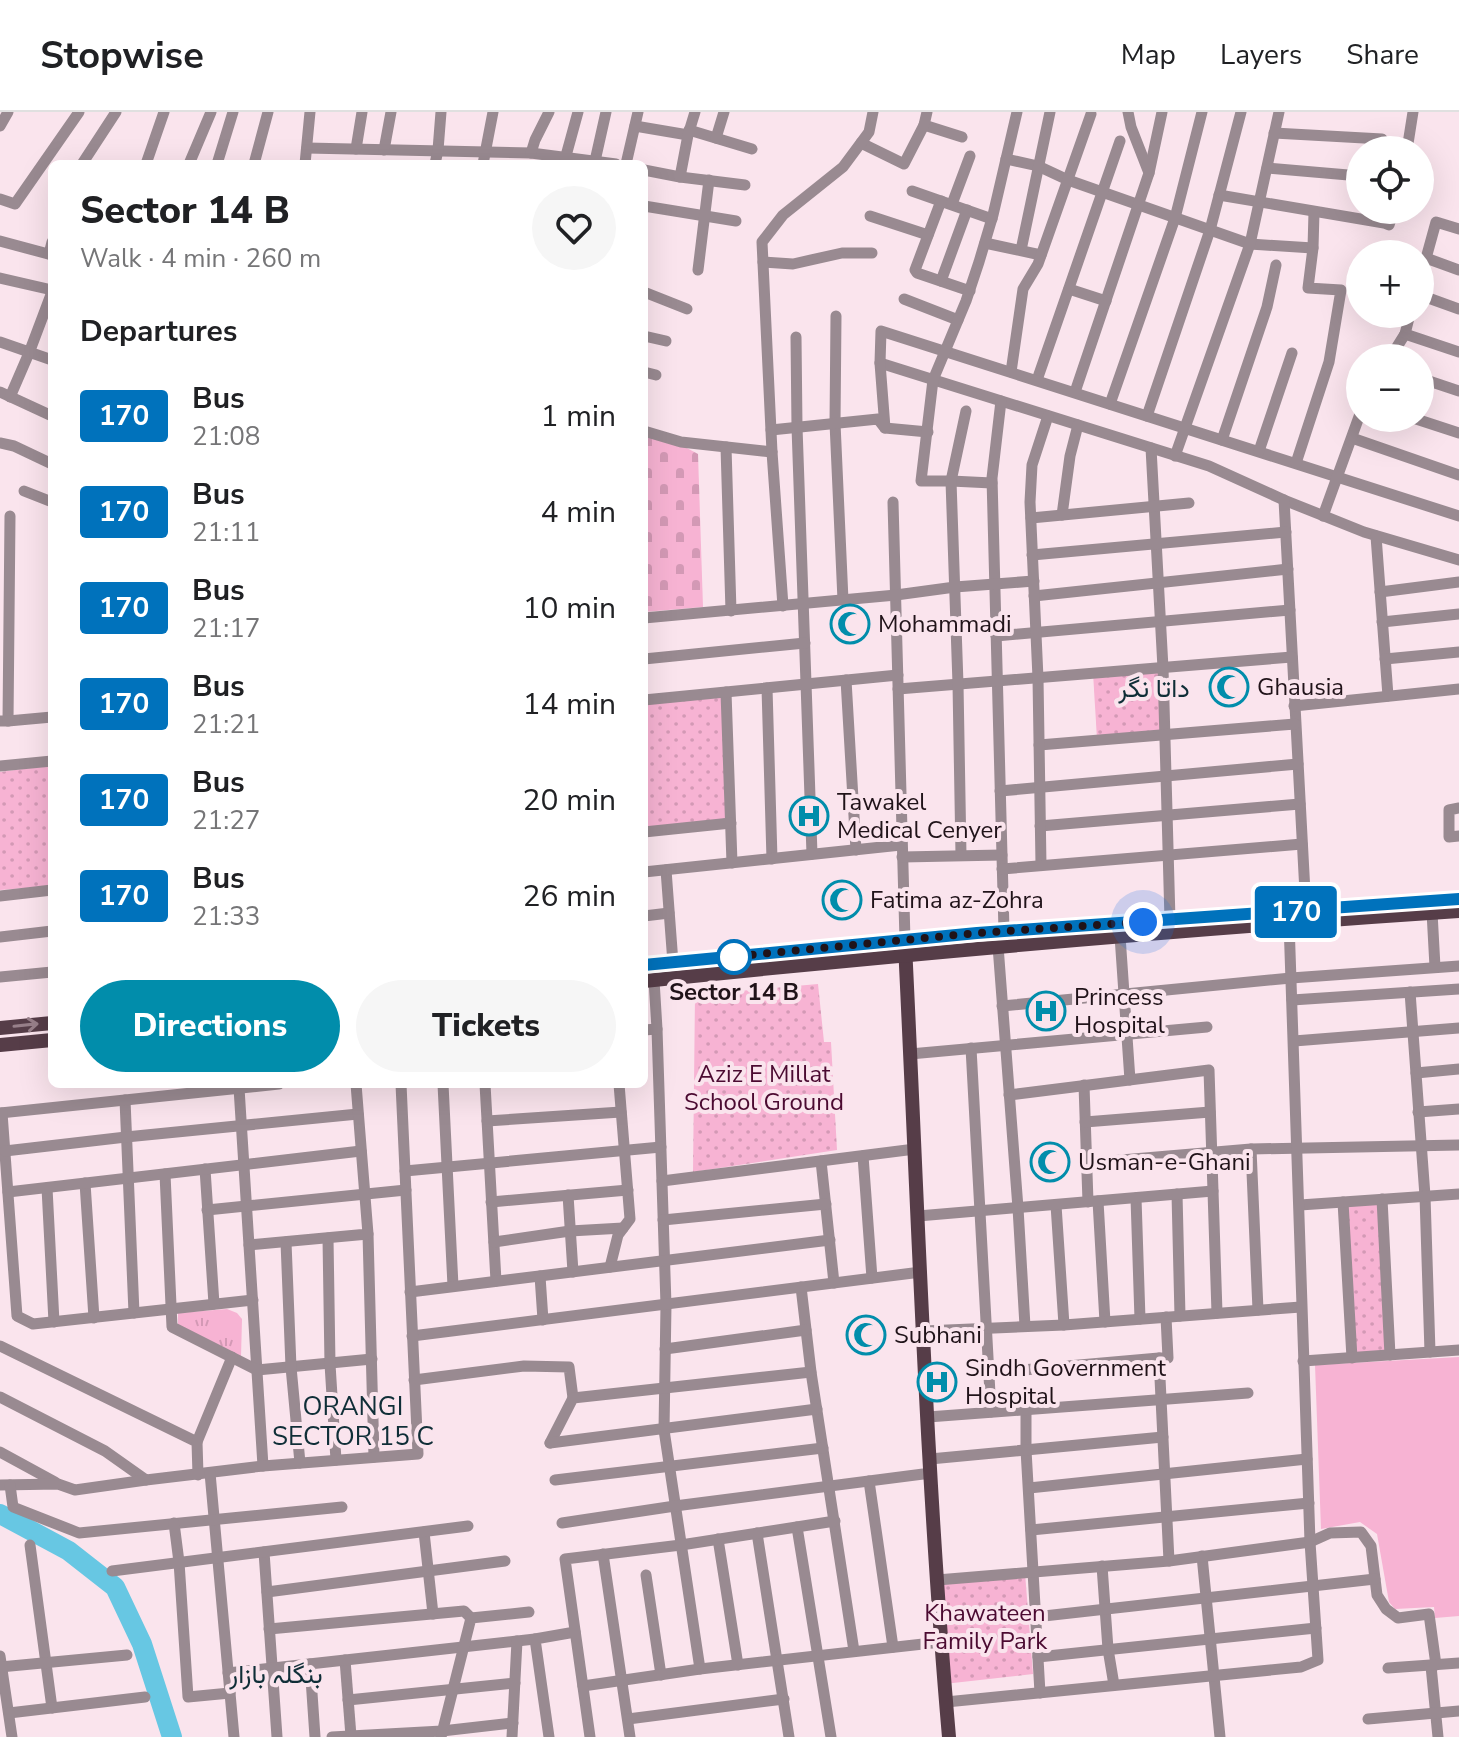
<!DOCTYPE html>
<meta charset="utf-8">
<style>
:root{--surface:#fff;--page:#f6f6f6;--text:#202124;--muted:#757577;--line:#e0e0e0;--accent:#018dab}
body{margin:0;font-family:"Nunito Sans",Vazirmatn,sans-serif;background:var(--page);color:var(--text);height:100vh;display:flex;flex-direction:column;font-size:30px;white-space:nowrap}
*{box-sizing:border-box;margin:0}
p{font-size:26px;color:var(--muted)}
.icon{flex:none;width:44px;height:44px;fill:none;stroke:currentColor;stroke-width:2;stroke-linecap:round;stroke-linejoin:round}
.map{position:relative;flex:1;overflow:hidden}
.side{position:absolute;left:48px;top:48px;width:600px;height:928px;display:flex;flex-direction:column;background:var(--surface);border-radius:12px;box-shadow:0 8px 32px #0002}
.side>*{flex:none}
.badge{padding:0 16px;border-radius:6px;font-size:28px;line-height:52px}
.fabs{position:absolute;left:1346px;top:24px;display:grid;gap:16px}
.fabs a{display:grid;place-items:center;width:88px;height:88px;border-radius:50%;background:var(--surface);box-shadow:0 8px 32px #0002;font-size:40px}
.you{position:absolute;width:40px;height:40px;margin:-20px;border:6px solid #fff;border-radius:50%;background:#1a73e8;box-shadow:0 0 0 12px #1a73e833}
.map>.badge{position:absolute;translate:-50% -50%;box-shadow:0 0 0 4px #fff}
h2{padding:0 32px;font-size:30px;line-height:72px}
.round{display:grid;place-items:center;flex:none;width:84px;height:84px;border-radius:42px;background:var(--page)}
.headline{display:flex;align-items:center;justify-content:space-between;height:136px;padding:0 32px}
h1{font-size:38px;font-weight:800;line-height:60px}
.cta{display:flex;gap:16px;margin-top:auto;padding:16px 32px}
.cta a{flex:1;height:92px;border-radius:48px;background:var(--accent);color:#fff;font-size:32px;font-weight:800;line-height:92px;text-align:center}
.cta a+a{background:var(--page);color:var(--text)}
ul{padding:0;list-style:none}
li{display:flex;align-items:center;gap:24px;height:96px;padding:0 32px}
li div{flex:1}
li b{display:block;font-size:30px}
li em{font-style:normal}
li .badge{min-width:88px;font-weight:700;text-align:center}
header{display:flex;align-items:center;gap:48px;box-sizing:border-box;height:112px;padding:0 40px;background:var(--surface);border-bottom:2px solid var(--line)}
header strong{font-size:38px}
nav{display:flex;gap:44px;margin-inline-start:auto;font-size:28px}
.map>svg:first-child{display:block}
</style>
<header>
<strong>Stopwise</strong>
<nav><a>Map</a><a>Layers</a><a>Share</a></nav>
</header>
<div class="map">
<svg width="1459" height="1625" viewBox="0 0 1459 1625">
<defs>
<pattern id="grass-tufts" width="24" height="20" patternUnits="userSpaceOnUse" patternTransform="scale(2)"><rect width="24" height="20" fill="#f7b3d3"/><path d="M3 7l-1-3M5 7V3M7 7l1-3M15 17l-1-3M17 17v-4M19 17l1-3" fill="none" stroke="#d399b5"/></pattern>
<pattern id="cemetery-stones" width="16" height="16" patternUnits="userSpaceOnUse" patternTransform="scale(2)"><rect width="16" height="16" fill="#f7b3d3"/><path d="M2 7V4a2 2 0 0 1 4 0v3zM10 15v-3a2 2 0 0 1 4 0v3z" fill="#d399b5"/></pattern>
<pattern id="park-dots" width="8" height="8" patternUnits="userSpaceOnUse" patternTransform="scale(2)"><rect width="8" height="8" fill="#f7b3d3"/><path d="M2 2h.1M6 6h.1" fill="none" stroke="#d399b5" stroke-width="1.8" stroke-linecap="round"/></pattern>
</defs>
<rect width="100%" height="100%" fill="#fae4ed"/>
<polygon fill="url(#grass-tufts)" points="227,1197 237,1201 242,1207 241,1245 178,1213 178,1201"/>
<polygon fill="url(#cemetery-stones)" points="644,324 685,335 698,342 703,495 644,500"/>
<g fill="url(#park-dots)">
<polygon points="1163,556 1165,622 1097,627 1093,561"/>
<polygon points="726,580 731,711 644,720 644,588"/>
<polygon points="52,653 52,774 0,778 0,660"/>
<polygon points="818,872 824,930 831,930 837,1038 693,1060 695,883"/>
<polygon points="1382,1087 1390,1243 1352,1246 1343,1090"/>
<polygon points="1025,1461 1033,1562 944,1572 937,1468"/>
</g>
<polygon fill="#f7b3d3" points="1459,1245 1459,1504 1435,1506 1434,1495 1395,1497 1389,1490 1377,1422 1360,1410 1321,1417 1315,1253"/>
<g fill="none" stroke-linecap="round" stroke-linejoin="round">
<polyline stroke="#67c7e3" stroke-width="20" points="0,1402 69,1439 115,1475 142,1532 172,1625"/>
<g stroke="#998a91" stroke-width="11">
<polyline points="924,13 962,25"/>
<polyline points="0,14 8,0"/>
<polyline points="635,14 688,23"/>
<polyline points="689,18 752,37"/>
<polyline points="1274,21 1382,27"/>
<polyline points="716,26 724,0"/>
<polyline points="861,31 904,52 924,13 927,0"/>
<polyline points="307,36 531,41 616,52"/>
<polyline points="356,37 362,0"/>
<polyline points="384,38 391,0"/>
<polyline points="1407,38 1413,0"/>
<polyline points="531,41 535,28 549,0"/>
<polyline points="1006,47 1038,54 1068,68 1250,132 1313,136"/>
<polyline points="595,49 606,0"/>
<polyline points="564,51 578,0"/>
<polyline points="82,52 116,0"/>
<polyline points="146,52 164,0"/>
<polyline points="189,52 211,0"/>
<polyline points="217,52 233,0"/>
<polyline points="254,52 268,0"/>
<polyline points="305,52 310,0"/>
<polyline points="435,52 438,38 441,0"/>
<polyline points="483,52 493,0"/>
<polyline points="626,52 638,0"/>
<polyline points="1267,56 1360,64"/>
<polyline points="644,58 680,65 745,73"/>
<polyline points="1149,61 1162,0"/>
<polyline points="680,65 688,23 695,0"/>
<polyline points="912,79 992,107"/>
<polyline points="1219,83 1384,111 1389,113 1394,98"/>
<polyline points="0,87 15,92 79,0"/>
<polyline points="941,89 915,158 917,161 970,179"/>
<polyline points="952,92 970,44"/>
<polyline points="644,94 736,109"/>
<polyline points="870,104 928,123"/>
<polyline points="0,129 52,143"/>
<polyline points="985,131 1041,143"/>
<polyline points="1021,138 1050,0"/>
<polyline points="49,142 52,130"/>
<polyline points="1426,146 1459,158"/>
<polyline points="763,150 793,152 842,141 872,141"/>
<polyline points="698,158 709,68"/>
<polyline points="0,166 52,178"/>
<polyline points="1420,168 1436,110 1459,117"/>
<polyline points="941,169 967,98"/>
<polyline points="1069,177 1106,189"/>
<polyline points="644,180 687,197"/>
<polyline points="1420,183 1459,197"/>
<polyline points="904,187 958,208"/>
<polyline points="836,204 835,311 843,488"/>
<polyline points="1405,222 1459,240"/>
<polyline points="644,224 666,229"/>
<polyline points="796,225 797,315 812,742"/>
<polyline points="0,230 52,248"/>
<polyline points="1390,246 1405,222 1410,202"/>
<polyline points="880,251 1209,354 1284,388 1364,420 1459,448"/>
<polyline points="644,260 656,263"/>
<polyline points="1011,260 1023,177 1038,152 1091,2"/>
<polyline points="1420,266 1459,279"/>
<polyline points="1037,268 1120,29"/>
<polyline points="0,280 52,304"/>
<polyline points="1075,280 1149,61 1131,15 1128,0"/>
<polyline points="10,285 29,241 52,180"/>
<polyline points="1001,289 992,366 1004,819"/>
<polyline points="1110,292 1175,106 1202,0"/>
<polyline points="1147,304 1210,118 1241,0"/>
<polyline points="1413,306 1459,321"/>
<polyline points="885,316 880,251 881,219 1459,404"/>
<polyline points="771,318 878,307 885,316 928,320"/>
<polyline points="644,319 681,330 772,340"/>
<polyline points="1352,326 1459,363"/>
<polyline points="1222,328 1267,195 1276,153"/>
<polyline points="0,331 14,334 52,352"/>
<polyline points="726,335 731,499"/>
<polyline points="1151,336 1163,556 1170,808"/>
<polyline points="1259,339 1292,241"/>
<polyline points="1175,344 1250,132 1279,0"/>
<polyline points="1296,351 1329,250 1341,178 1308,176 1313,136 1314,100"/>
<polyline points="992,371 951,369 921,369 933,268 966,189 979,150 993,103 1017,0"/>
<polyline points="24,379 52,390"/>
<polyline points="1284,388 1306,799"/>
<polyline points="893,390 905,828"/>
<polyline points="1062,403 1070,344 1078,313"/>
<polyline points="1323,404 1360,302"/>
<polyline points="1031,406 1189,391"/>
<polyline points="1376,424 1388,584"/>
<polyline points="1032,443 1286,420"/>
<polyline points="1380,480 1459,470"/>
<polyline points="1034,484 1288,457"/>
<polyline points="783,494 772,340 762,130 783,103 843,55 869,20 873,0"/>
<polyline points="644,506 896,483 955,475 1034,469"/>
<polyline points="1382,510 1459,502"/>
<polyline points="996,524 1290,498"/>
<polyline points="644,547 805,531"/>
<polyline points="1385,547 1459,540"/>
<polyline points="846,568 856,738"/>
<polyline points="767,576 772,747"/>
<polyline points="898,577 1292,545"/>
<polyline points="726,580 732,751"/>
<polyline points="644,588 898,563"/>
<polyline points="1294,594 1459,577"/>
<polyline points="0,609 8,609 10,404"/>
<polyline points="8,609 52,605"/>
<polyline points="1039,633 1295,612"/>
<polyline points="0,654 52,649"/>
<polyline points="1000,679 1298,652"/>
<polyline points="1459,696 1449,698 1449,725 1459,724"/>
<polyline points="1040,714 1300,692"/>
<polyline points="644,720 731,711"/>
<polyline points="961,743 958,572 951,369 966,299"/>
<polyline points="902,745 1002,743"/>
<polyline points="1041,753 1038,566 1030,390 1032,353 1048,304"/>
<polyline points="1002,757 1302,732"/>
<polyline points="666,758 673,851"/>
<polyline points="644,760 901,733"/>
<polyline points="0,784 52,778"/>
<polyline points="1432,800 1435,855"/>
<polyline points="644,804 669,801"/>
<polyline points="1120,824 1130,968"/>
<polyline points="0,825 52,819"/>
<polyline points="998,834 1018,1096 1025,1214"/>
<polyline points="0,865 52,860"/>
<polyline points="1410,880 1425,1084 1430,1240"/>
<polyline points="1292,888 1459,877"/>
<polyline points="1002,894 1291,866 1459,854"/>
<polyline points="657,917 666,1193 664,1318 700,1557"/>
<polyline points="644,918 657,917 654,868"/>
<polyline points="1294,929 1459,916"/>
<polyline points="971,936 991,1300"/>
<polyline points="910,942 1207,915"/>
<polyline points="1416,961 1459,957"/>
<polyline points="443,972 453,1174"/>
<polyline points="485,972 496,1169"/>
<polyline points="1084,973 1088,1090"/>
<polyline points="239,976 263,1354"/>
<polyline points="1009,983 1209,958 1213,1079"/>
<polyline points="125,988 134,1201"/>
<polyline points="1418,1000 1459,997"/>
<polyline points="0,1001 279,972"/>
<polyline points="2,1001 17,1204 33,1212 253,1188"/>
<polyline points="487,1009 621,1000"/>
<polyline points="1085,1010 1210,1000"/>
<polyline points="1251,1037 1258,1198"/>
<polyline points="5,1039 126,1025 358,1002"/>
<polyline points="863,1044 872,1166"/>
<polyline points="821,1049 834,1171"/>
<polyline points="1086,1051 1251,1037 1459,1033"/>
<polyline points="205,1057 214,1192"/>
<polyline points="405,1059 661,1035"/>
<polyline points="165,1062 172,1215 257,1258 372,1247"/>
<polyline points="662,1069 915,1037"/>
<polyline points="85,1071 94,1206"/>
<polyline points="47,1076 54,1210"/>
<polyline points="8,1080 361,1039"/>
<polyline points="1177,1082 1180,1204"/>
<polyline points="568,1083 573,1160"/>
<polyline points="1136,1086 1140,1207"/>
<polyline points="1382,1087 1390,1243"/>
<polyline points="1098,1089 1105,1210"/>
<polyline points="491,1090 628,1078"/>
<polyline points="1343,1090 1352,1246"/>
<polyline points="1056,1093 1064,1213"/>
<polyline points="1300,1093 1459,1082"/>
<polyline points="207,1098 406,1078"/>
<polyline points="918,1104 1213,1079 1217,1201"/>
<polyline points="663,1108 826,1092"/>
<polyline points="368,1122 374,1345"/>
<polyline points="328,1126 330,1252 336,1348"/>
<polyline points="286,1130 291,1255 300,1351"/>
<polyline points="494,1130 570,1119 623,1116"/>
<polyline points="249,1133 368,1122 356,972"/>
<polyline points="610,1155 618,1123 630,1107 619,972"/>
<polyline points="540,1164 543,1208"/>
<polyline points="801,1175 811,1260 854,1539"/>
<polyline points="410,1180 830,1128"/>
<polyline points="1166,1205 1168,1246 1159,1246 1169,1449"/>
<polyline points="924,1219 1064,1213 1301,1195"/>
<polyline points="412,1224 921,1160"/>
<polyline points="0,1234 197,1330 198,1363"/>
<polyline points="665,1237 806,1218"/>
<polyline points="1303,1249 1459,1238"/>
<polyline points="989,1261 1159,1246"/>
<polyline points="414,1268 524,1254 569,1255 573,1286"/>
<polyline points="0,1285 105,1339 146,1368 263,1354 418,1342 401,972"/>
<polyline points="1026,1298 1026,1338 1040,1581"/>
<polyline points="928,1305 1248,1281"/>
<polyline points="197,1330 232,1245"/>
<polyline points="550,1331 573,1286 811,1260"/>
<polyline points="550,1331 817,1297"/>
<polyline points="0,1340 55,1370"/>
<polyline points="930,1347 1163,1325"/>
<polyline points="210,1361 234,1625"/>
<polyline points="555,1368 823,1336"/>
<polyline points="869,1369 893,1535"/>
<polyline points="0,1373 58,1372 75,1378 146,1368"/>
<polyline points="10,1373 13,1395 79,1421 342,1395"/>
<polyline points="1029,1376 1307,1347"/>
<polyline points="174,1411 179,1450 188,1585 230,1581"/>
<polyline points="562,1411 675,1394 931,1361"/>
<polyline points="797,1415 831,1625"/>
<polyline points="1031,1418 1309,1391"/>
<polyline points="424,1420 433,1502"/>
<polyline points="757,1421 789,1625"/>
<polyline points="718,1427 738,1553"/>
<polyline points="30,1433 52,1596"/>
<polyline points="264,1440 277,1625"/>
<polyline points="603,1442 630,1625"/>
<polyline points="1202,1444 1220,1625"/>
<polyline points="1102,1454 1108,1537 1114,1573"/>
<polyline points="112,1459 468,1414"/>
<polyline points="646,1463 661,1563"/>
<polyline points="937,1468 1169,1449 1310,1430 1330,1421 1361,1420 1371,1434 1377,1483 1386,1497 1398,1506 1429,1502 1436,1553"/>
<polyline points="267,1480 505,1449"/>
<polyline points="1035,1505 1375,1467"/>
<polyline points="269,1517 464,1499 471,1506"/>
<polyline points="0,1544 12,1625"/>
<polyline points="1038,1545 1316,1516"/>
<polyline points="345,1548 351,1624"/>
<polyline points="310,1552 315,1625"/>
<polyline points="1431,1554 1438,1625"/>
<polyline points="0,1555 127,1543"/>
<polyline points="1388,1556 1459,1551"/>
<polyline points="228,1561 535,1527"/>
<polyline points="583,1574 700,1557 941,1530"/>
<polyline points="348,1588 515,1571"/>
<polyline points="946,1590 1301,1555 1318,1548 1310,1430 1289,810"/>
<polyline points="9,1601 145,1585"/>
<polyline points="628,1607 784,1587"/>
<polyline points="1368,1607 1459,1599"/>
<polyline points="332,1625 442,1619 513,1611"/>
<polyline points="441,1625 471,1506 529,1500"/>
<polyline points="512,1625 517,1529"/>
<polyline points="549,1625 535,1527 575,1520"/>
<polyline points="590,1625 565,1447 681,1433 835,1409"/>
</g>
<g stroke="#563d48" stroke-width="14">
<path d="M905 833C918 1097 926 1362 949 1625"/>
<polyline points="644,853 977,821 1459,787"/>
<path d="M644 869C915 841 1187 817 1459 799"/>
<polyline points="0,916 52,911"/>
<polyline points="0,933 52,928"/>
</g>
</g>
<defs><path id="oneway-shaft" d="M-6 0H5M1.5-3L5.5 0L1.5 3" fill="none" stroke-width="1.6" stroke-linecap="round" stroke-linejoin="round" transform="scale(2)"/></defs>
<use stroke="#98808a" href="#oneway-shaft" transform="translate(26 913) rotate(-6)"/>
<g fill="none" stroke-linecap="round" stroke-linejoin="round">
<defs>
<polyline id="line" points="644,853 977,821 1459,787"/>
</defs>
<use href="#line" stroke="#fff" stroke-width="18"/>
<use href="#line" stroke="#0072bc" stroke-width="12"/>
<polyline stroke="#201319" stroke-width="8" stroke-dasharray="0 14.4" points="734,845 729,845 977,821 1143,810"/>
</g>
<defs>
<symbol id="mosque-ring" viewBox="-11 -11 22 22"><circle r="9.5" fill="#fae4ed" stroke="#018dab" stroke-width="1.5"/><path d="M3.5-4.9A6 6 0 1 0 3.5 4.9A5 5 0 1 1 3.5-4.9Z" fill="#018dab"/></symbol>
<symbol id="hospital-ring" viewBox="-11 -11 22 22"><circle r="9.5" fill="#fae4ed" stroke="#018dab" stroke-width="1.5"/><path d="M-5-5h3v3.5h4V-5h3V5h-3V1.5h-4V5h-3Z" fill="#018dab"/></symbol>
</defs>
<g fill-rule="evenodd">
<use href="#mosque-ring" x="828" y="490" width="44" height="44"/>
<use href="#mosque-ring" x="1207" y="553" width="44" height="44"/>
<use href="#hospital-ring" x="787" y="682" width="44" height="44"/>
<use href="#mosque-ring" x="820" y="766" width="44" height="44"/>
<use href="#hospital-ring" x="1024" y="877" width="44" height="44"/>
<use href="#mosque-ring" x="1028" y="1028" width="44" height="44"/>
<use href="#mosque-ring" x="844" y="1201" width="44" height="44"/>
<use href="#hospital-ring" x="915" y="1248" width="44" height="44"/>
</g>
<circle fill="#fff" stroke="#0072bc" stroke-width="4" cx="734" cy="845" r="16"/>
<g text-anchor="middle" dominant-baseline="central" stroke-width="8" stroke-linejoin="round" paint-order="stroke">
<g font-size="24" fill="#201319" stroke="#fae4ed" text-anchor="start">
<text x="878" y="512">Mohammadi</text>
<text x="1257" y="575">Ghausia</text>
<text x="837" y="690">Tawakel<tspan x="837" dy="28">Medical Cenyer</tspan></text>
<text x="870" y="788">Fatima az-Zohra</text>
<text x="1074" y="885">Princess<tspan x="1074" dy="28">Hospital</tspan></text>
<text x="1078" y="1050">Usman-e-Ghani</text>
<text x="894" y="1223">Subhani</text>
<text x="965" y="1256">Sindh Government<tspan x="965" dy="28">Hospital</tspan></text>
</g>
<g font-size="24" font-weight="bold" fill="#201319" stroke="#fae4ed">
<text x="734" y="880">Sector 14 B</text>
</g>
<g font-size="24" fill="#4b0a31" stroke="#fae4ed">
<text x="764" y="962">Aziz E Millat<tspan x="764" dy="28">School Ground</tspan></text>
<text x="985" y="1501">Khawateen<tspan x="985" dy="28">Family Park</tspan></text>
</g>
<g font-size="26" fill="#0f2e37" stroke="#fae4ed">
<text x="1154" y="576">داتا نگر</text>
<text x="353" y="1294">ORANGI<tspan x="353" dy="30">SECTOR 15 C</tspan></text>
<text x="276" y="1562">بنگلہ بازار</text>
</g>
</g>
</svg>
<div class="fabs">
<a><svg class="icon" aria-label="locate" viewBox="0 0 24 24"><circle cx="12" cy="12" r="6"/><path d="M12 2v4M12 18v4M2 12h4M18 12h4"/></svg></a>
<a>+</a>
<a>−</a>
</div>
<div class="you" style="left:1143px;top:810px"></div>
<b class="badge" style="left:1296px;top:800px;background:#0072bc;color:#fff">170</b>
<section class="side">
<div class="headline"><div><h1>Sector 14 B</h1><p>Walk · 4 min · 260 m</p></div><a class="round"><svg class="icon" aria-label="heart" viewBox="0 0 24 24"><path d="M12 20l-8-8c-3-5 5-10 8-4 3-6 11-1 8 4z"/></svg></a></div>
<h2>Departures</h2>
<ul>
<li><span class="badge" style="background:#0072bc;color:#fff">170</span><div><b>Bus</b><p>21:08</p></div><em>1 min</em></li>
<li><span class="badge" style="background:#0072bc;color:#fff">170</span><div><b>Bus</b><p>21:11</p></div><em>4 min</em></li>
<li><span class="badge" style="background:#0072bc;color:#fff">170</span><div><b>Bus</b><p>21:17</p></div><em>10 min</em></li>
<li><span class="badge" style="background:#0072bc;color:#fff">170</span><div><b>Bus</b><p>21:21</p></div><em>14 min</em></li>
<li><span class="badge" style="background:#0072bc;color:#fff">170</span><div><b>Bus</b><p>21:27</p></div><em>20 min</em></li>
<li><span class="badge" style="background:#0072bc;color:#fff">170</span><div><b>Bus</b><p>21:33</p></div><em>26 min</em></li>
</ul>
<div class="cta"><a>Directions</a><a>Tickets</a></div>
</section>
</div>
